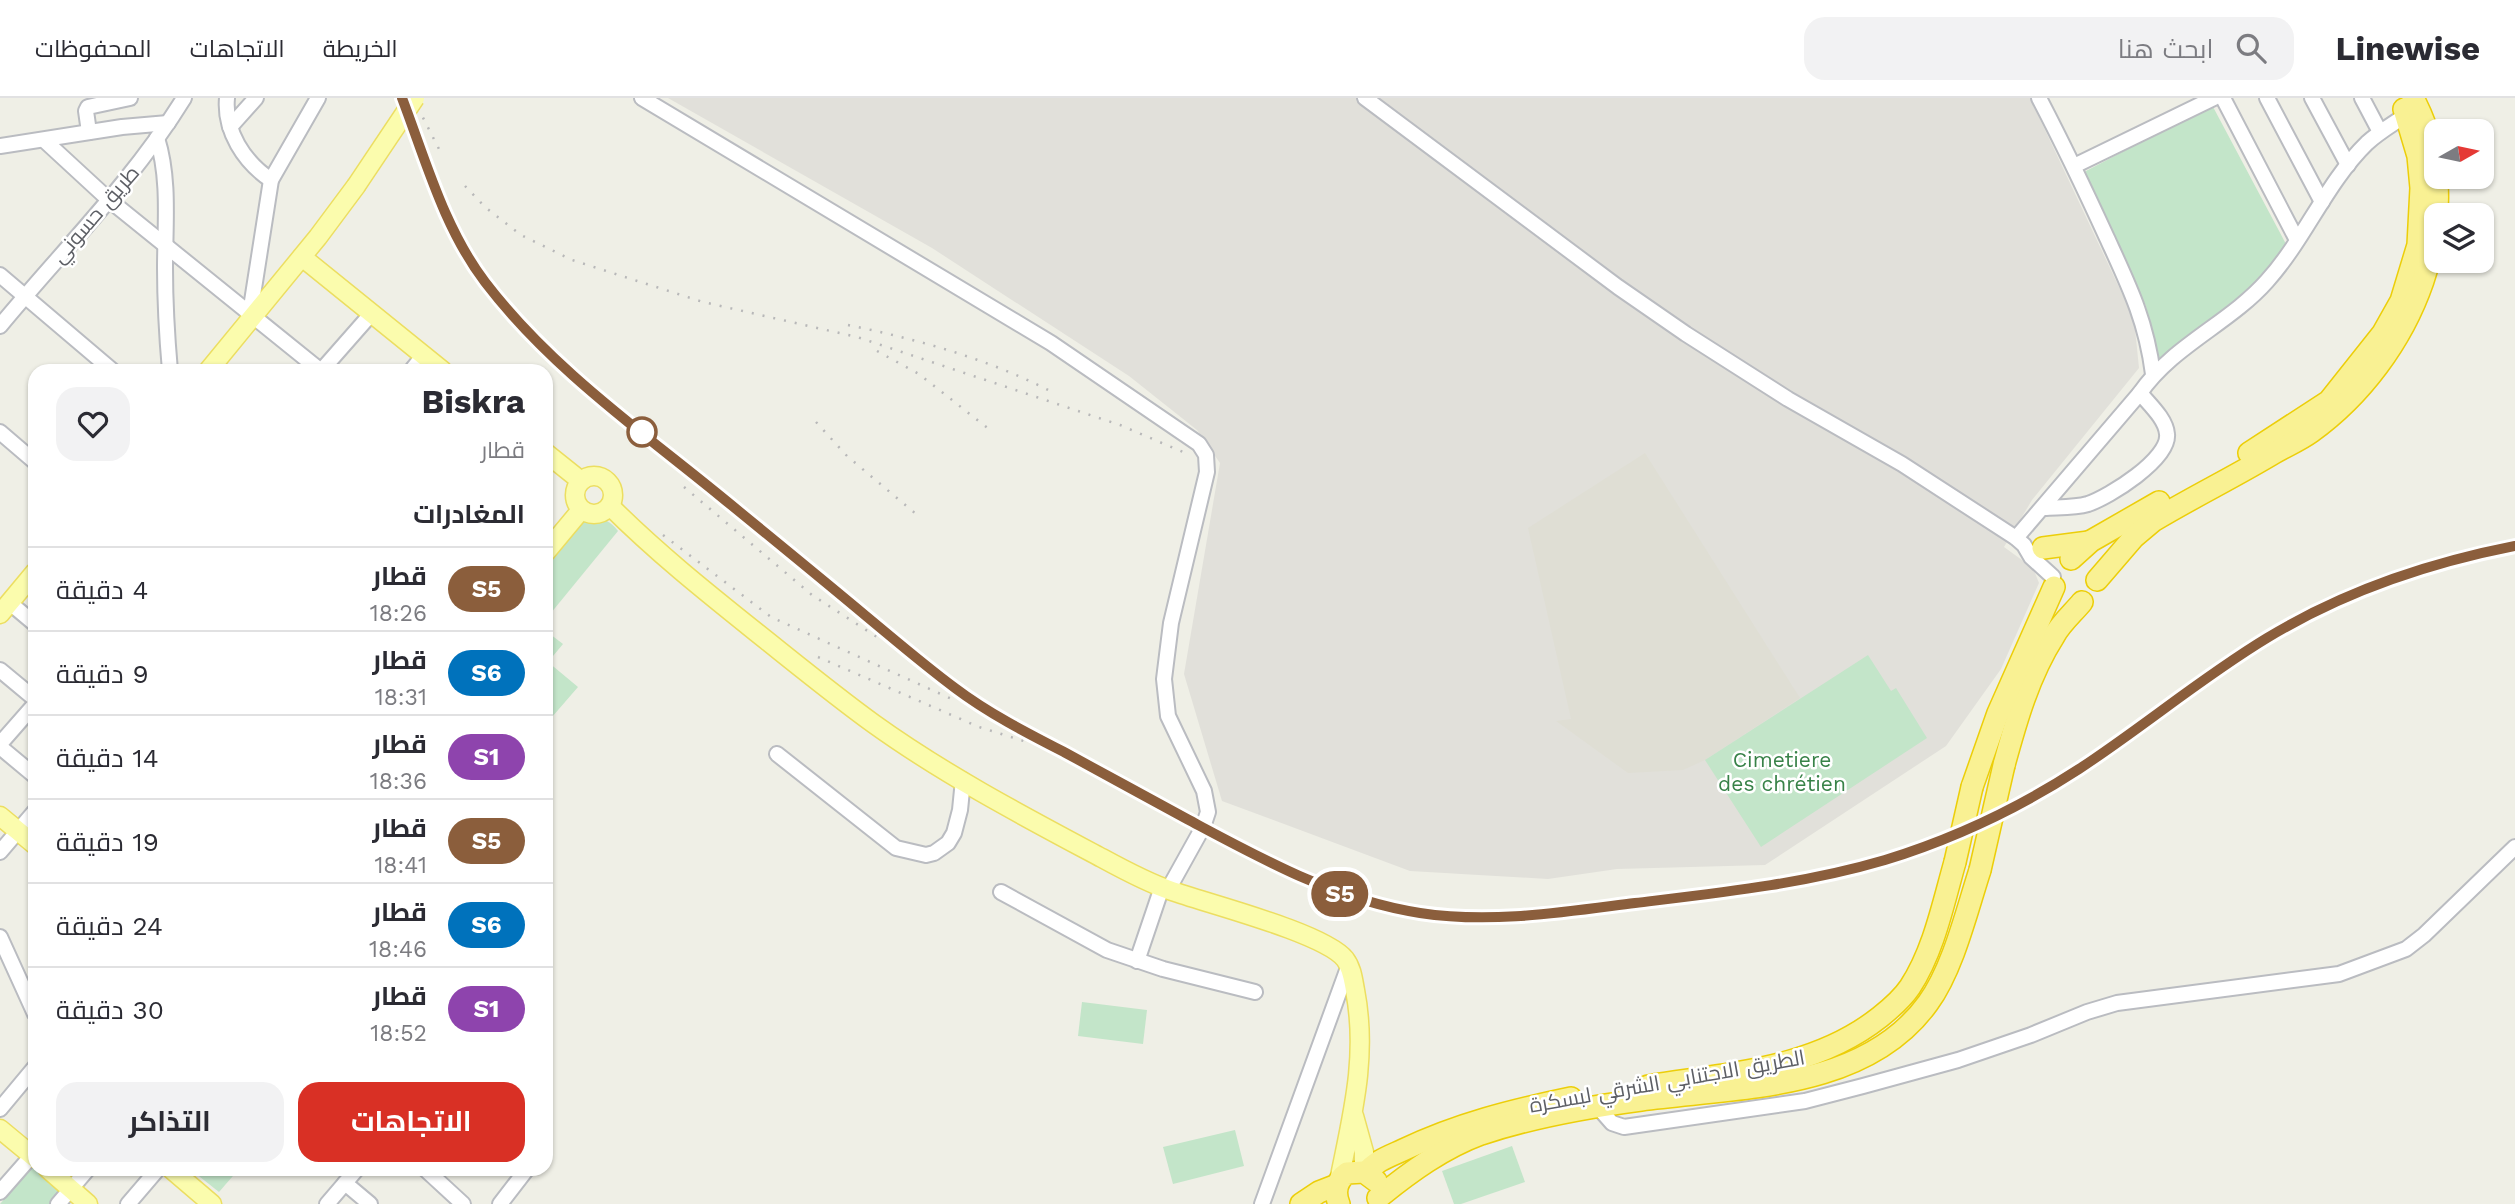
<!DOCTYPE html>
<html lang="ar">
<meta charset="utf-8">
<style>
:root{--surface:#fff;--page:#f2f2f3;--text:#2b2b33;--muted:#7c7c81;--line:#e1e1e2;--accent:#d93025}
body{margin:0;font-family:"Work Sans",Cairo,sans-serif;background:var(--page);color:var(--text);direction:rtl;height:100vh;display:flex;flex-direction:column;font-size:26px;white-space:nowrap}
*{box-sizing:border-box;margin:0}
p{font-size:23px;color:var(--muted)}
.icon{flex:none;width:38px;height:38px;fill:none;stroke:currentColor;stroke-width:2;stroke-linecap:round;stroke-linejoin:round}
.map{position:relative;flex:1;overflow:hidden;direction:ltr}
.side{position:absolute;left:28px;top:266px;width:525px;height:812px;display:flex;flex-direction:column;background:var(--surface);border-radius:21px;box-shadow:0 2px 5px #0004;direction:rtl}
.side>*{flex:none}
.badge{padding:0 14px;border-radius:23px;font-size:24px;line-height:46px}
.needle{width:46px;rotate:81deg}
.controls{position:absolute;left:2424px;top:21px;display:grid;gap:14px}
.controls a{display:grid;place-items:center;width:70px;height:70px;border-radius:14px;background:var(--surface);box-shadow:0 2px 5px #0004;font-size:35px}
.map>.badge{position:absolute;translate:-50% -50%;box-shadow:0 0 0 4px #fff}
h2{padding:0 28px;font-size:26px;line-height:63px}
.round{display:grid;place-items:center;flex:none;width:74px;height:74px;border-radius:21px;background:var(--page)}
.overview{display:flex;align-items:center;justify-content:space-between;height:119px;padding:0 28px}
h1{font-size:33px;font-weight:700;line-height:52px}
.primary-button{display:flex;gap:14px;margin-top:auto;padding:14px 28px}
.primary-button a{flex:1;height:80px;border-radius:21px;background:var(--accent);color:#fff;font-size:28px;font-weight:700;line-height:80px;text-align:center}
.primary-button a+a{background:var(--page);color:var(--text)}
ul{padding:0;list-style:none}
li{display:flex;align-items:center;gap:21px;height:84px;padding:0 28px;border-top:2px solid var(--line)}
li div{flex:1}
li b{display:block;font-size:26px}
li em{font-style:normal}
li .badge{min-width:77px;font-weight:700;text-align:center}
header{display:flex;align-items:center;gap:42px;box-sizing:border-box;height:98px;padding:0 35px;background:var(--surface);border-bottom:2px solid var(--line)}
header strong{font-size:33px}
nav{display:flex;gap:38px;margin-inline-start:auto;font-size:24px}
.search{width:490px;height:63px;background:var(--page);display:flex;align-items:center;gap:18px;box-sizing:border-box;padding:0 24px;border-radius:21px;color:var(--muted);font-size:26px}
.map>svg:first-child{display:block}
</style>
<header>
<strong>Linewise</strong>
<div class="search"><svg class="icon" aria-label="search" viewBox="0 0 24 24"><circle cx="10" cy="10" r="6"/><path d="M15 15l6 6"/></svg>ابحث هنا</div>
<nav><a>الخريطة</a><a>الاتجاهات</a><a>المحفوظات</a></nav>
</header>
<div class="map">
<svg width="2515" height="1106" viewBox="0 0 2515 1106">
<rect width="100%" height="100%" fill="#efefe6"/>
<polygon fill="#e1e0da" points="668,0 2030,0 2134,221 2139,270 2032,402 2004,449 2033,470 2039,485 2001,571 1946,648 1765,767 1617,771 1548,781 1410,773 1222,703 1184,576 1220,365 1197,332 1129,278 932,150"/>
<polygon fill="#dfded4" points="1645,355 1800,600 1705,662 1683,672 1628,675 1556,623 1571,621 1528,430"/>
<g fill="#c3e5c9">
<polygon points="2212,7 2286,146 2258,187 2161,261 2154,262 2146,208 2083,78 2086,73"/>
<path d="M592 420C604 420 610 423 618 433L546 521V467L583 423Z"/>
<polygon points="546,533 563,546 548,564 578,589 552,619 546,613"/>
<polygon points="1868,557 1891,593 1896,590 1927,640 1761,749 1705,662"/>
<polygon points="1082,904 1147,912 1143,946 1078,938"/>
<polygon points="1235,1032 1244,1068 1173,1086 1163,1049"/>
<polygon points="1512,1048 1525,1084 1461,1106 1454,1106 1442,1073"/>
<polygon points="35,1066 35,1071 40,1071 65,1093 54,1106 0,1106"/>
<polygon points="190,1071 239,1071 219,1094"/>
</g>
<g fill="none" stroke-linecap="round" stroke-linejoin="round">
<defs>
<g id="minor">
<path d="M227 0C224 33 244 64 271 82"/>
<polyline points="642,0 1051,245 1199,346 1206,357 1207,374 1171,525 1164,581 1168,618 1204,693 1208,714 1203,729 1168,792"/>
<polyline points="1365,0 1618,189 1686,236 1788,301 1902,366 2016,440 2024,447 2031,459 2053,479"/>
<path d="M2039 0C2063 46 2085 92 2107 140 2129 188 2146 222 2153 276"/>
<polyline points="2223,0 2297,142"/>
<polyline points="2267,0 2322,104"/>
<polyline points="2312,0 2348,67"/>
<polyline points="2362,0 2380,34"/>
<polyline points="230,29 256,0"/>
<polyline points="89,34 86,13 88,9 130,0"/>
<path d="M157 40C170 81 165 127 165 170 165 204 167 239 170 273"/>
<polyline points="44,42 108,101 321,273"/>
<polyline points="0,48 122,29 168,25"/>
<polyline points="2074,68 2214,0"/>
<polyline points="0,177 113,273"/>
<polyline points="250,216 271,82 318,0"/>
<path d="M0 228C62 153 133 83 184 0"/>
<polyline points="321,273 372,215"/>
<polyline points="411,273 424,257"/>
<polyline points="0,334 35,364"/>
<path d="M2044 410C2058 409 2074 410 2088 406 2109 399 2170 361 2167 336 2166 321 2149 306 2140 295"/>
<path d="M2016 440 2140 295C2172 248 2230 225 2267 183 2305 141 2326 85 2367 45 2379 34 2393 26 2406 17"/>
<polyline points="10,505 35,526"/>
<polyline points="0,572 35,601"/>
<polyline points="0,646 35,606"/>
<polyline points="0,649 35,678"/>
<polyline points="777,656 896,750 926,757 934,755 948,745 954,735 960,712 963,682"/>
<polyline points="0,754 35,713"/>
<polyline points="1001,794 1107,852 1163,871 1255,894"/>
<polyline points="0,839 35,916"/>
<polyline points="1137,863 1162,789"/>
<polyline points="1598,1009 1612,1025 1624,1029 1805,1003 1863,988 1958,962 2031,937 2087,914 2117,905 2339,876 2406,851 2424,837 2515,749"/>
<polyline points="0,1011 35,969"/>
<polyline points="425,1071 463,1106"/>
<polyline points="345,1085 370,1106"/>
<polyline points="0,1094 35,1054"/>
<polyline points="58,1106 88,1071"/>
<polyline points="128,1106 158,1071"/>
<polyline points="327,1106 357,1071"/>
<polyline points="500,1106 527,1071"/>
<polyline points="1262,1106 1349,867"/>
</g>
<g id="major">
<polyline points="302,159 443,273"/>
<polyline points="208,273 318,139 356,88"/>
<polyline points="546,355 581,383"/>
<circle cx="594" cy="397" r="19"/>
<path d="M610 408C656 454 706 494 756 534 795 565 834 597 874 626 945 677 1025 719 1102 760 1124 772 1148 785 1172 793 1209 806 1324 835 1345 861 1352 870 1353 882 1355 892 1368 959 1352 1018 1339 1083"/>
<polyline points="546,454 581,412"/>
<polyline points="0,516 35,474"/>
<polyline points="0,718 35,747"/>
<polyline points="1354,1018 1364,1054 1364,1074"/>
<polyline points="0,1031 35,1060"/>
<polyline points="48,1071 88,1106"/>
<polyline points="171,1071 212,1106"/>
</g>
<g id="highway">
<polyline points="2249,355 2329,303 2383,235 2401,203 2418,147 2421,90 2418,58 2404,11"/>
<polyline points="2043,450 2089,444"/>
<polyline points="2071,461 2091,443 2159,404"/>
<path d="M2097 482 2134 439 2153 423C2193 399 2234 379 2274 355 2286 348 2300 342 2311 334 2411 262 2475 116 2413 0"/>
<path d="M2004 667C2016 623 2029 577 2054 538 2061 525 2073 515 2082 504"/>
<polyline points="1972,689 1998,615 2054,489"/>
<path d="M1648 988C1728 975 1813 972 1880 919 1890 911 1902 901 1910 889 1934 852 1943 806 1955 764"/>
<path d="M1366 1075C1375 1063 1390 1058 1403 1052 1457 1026 1513 1012 1571 1000"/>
<path d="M1378 1100C1410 1074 1443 1050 1481 1036 1532 1019 1588 1009 1641 1002 1737 989 1865 993 1928 905 1953 871 1967 812 1980 772"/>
<polyline points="1301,1106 1319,1094 1337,1087"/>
<path d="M1339 1106C1334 1094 1336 1083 1347 1075L1364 1074 1376 1083"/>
</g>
</defs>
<use href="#minor" stroke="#babcc1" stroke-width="18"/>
<use href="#major" stroke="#ecde61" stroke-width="21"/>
<use href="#highway" stroke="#ecce09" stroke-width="24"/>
<use href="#minor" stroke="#fff" stroke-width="14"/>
<use href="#major" stroke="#fbfcad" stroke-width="18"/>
<use href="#highway" stroke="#f9f193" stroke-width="21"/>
<g stroke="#b8b8b9" stroke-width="2.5" stroke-dasharray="2 9" stroke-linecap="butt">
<path d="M402 0C426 63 444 130 485 184 549 268 638 331 719 397 771 440 824 483 876 526 902 547 927 570 954 590 985 613 1019 630 1053 648 1097 673 1142 697 1187 721 1262 761 1335 802 1420 815 1491 826 1564 814 1635 805 1718 795 1804 786 1885 762 1953 741 2020 710 2079 671 2143 629 2201 580 2267 540 2343 494 2428 465 2515 448"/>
<polyline points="413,0 442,57"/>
<polyline points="465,88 485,109 521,137 572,162 703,204 857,239 1120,327 1190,357"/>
<path d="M848 227C920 242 989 261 1054 295"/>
<polyline points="877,253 919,276 990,332"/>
<polyline points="816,324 847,358 916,416"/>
<polyline points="684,389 812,497 880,541"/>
<polyline points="663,437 771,519 954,602"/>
<polyline points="818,559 979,629 1027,644"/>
</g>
<defs>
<polyline id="major-bridge" points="356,88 415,0"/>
<g id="highway-bridge">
<polyline points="1955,764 1972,689"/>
<polyline points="1980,772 2004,667"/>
</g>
</defs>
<use href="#major-bridge" stroke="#ecde61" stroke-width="21" stroke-linecap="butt"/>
<use href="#highway-bridge" stroke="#ecce09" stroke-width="24" stroke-linecap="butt"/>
<use href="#major-bridge" stroke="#fbfcad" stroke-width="18"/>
<use href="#highway-bridge" stroke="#f9f193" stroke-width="21"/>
</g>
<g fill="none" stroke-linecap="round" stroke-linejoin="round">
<defs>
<path id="line" d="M402 0C426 63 444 130 485 184 549 268 638 331 719 397 768 437 817 477 866 518 895 542 924 567 955 590 988 615 1027 635 1064 654 1105 676 1146 699 1187 721 1262 761 1335 802 1420 815 1492 826 1564 814 1635 805 1718 795 1804 786 1885 762 1953 741 2019 710 2079 671 2143 629 2201 580 2267 540 2343 494 2428 465 2515 448"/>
</defs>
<use href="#line" stroke="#fff" stroke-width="16"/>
<use href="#line" stroke="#8b5e3c" stroke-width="10"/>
</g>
<circle fill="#fff" stroke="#8b5e3c" stroke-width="3.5" cx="642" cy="334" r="14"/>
<g text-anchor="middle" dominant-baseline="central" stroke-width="5" stroke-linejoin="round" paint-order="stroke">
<g font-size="21" fill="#5d5f65" stroke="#fff">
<text transform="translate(95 116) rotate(-49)">طريق حسوني</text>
<text transform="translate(1667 983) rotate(-10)">الطريق الاجتنابي الشرقي لبسكرة</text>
</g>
<g font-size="21" fill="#388248" stroke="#fff">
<text x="1782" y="661">Cimetiere<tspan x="1782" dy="24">des chrétien</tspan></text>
</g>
</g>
</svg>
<div class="controls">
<a><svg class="needle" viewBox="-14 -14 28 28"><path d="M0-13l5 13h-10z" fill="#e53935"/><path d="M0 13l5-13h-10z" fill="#7c7c81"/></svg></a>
<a><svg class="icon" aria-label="layers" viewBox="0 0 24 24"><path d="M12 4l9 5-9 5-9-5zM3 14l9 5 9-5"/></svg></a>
</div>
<b class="badge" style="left:1340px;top:796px;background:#8b5e3c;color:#fff">S5</b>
<section class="side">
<div class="overview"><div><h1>Biskra</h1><p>قطار</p></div><a class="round"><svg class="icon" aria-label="heart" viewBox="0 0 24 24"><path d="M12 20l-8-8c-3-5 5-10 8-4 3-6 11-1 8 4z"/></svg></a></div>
<h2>المغادرات</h2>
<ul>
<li><span class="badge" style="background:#8b5e3c;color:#fff">S5</span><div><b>قطار</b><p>18:26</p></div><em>4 دقيقة</em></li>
<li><span class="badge" style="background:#0072bc;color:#fff">S6</span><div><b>قطار</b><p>18:31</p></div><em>9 دقيقة</em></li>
<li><span class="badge" style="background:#8e44ad;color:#fff">S1</span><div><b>قطار</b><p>18:36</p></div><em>14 دقيقة</em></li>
<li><span class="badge" style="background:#8b5e3c;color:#fff">S5</span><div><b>قطار</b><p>18:41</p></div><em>19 دقيقة</em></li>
<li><span class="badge" style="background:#0072bc;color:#fff">S6</span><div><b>قطار</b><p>18:46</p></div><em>24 دقيقة</em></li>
<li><span class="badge" style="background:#8e44ad;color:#fff">S1</span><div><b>قطار</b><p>18:52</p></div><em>30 دقيقة</em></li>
</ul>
<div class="primary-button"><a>الاتجاهات</a><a>التذاكر</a></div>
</section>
</div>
